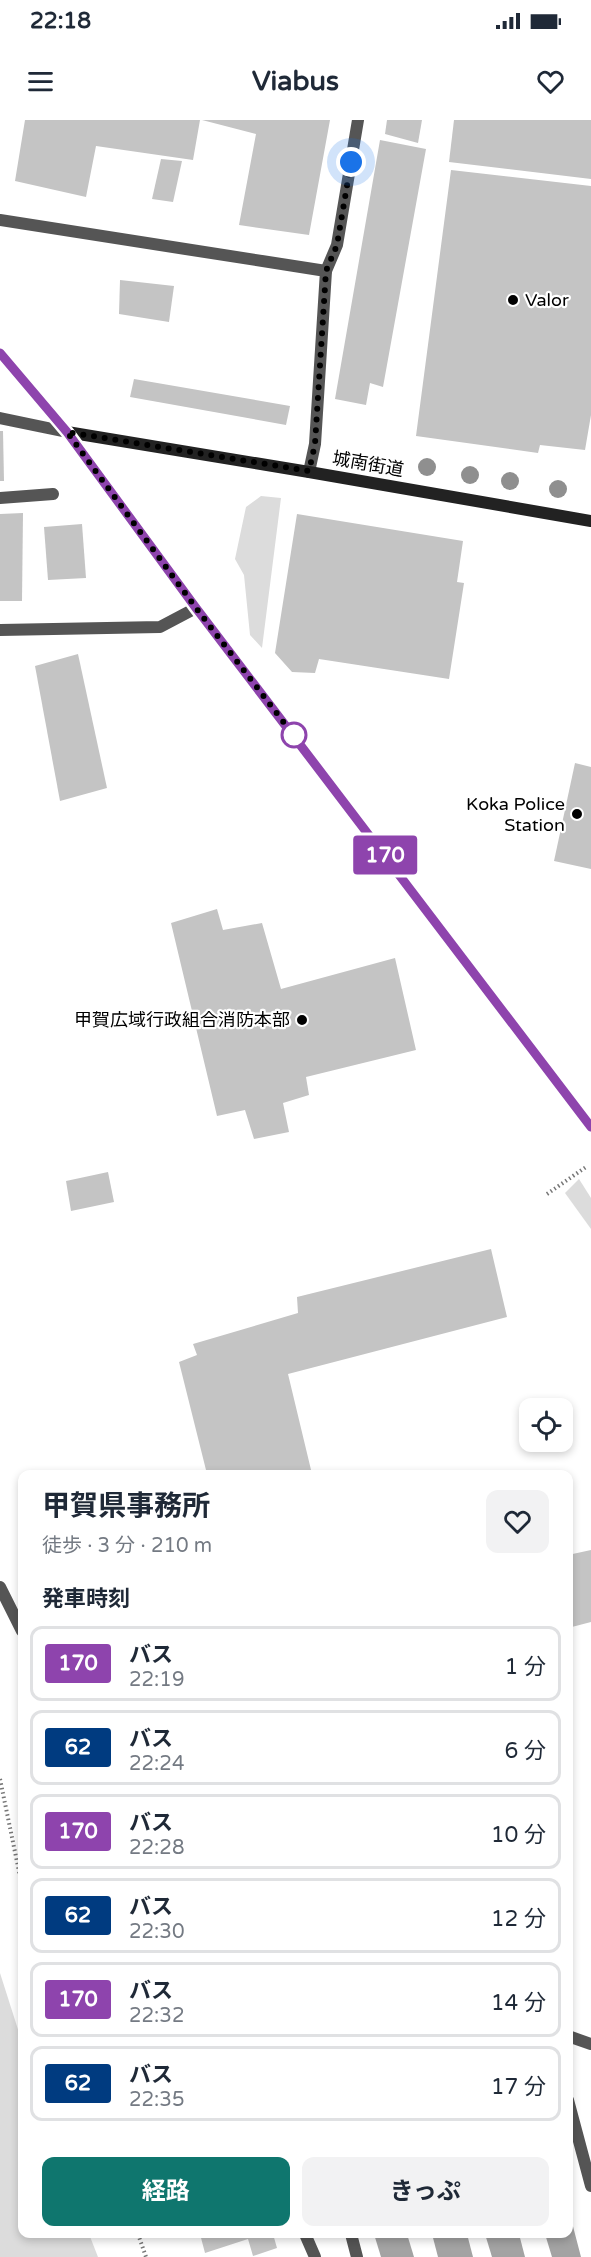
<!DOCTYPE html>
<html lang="ja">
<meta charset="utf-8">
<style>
:root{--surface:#fff;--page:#f2f2f3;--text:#1f2937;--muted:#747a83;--line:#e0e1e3;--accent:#0f766e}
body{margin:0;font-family:"Varela Round","Noto Sans JP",sans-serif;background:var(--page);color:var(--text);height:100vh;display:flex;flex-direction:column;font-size:22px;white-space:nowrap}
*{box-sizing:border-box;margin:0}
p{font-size:20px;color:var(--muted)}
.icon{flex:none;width:33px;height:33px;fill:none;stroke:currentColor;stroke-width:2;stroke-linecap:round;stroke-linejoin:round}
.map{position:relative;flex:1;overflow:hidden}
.panel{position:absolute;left:18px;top:1350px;width:555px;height:768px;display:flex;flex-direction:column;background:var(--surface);border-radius:12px;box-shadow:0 3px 9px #0003}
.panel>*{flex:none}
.badge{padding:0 12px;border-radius:4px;font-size:21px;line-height:39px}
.tools{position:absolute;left:519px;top:1278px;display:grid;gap:12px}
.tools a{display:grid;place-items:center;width:54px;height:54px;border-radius:12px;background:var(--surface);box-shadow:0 3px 9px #0003;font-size:30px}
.you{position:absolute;width:30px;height:30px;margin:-15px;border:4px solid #fff;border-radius:50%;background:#1a73e8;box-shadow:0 0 0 9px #1a73e833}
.map>.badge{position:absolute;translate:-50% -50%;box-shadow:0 0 0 3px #fff}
h2{padding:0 24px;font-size:22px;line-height:54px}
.round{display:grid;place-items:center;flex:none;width:63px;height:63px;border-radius:12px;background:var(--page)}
.overview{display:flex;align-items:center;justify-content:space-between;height:102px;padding:0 24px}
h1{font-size:28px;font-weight:700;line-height:45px}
.cta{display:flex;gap:12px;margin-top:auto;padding:12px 24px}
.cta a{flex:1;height:69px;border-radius:12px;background:var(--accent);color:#fff;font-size:24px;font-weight:700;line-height:69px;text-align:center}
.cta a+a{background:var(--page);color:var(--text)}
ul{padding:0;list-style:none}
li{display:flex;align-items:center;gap:18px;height:75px;margin:0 12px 9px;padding:0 12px;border:3px solid var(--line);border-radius:12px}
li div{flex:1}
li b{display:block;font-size:22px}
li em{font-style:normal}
li .badge{min-width:66px;font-weight:700;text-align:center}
.status{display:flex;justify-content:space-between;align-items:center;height:42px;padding:0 30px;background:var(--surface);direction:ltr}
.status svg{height:16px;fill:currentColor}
header{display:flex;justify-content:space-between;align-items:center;height:78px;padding:0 24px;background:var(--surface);font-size:27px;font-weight:700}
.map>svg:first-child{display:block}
</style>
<div class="status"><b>22:18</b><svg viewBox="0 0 49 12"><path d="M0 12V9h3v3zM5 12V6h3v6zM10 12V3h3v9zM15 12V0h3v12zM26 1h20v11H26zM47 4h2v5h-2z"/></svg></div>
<header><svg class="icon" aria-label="menu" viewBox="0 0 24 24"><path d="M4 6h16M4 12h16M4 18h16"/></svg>Viabus<svg class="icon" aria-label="heart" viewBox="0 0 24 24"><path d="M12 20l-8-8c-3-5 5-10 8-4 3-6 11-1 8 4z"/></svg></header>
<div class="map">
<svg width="591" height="2137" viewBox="0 0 591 2137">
<rect width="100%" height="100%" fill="#fff"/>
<g fill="#dcdcdc">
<polygon points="261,376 281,378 262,528 250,515 244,455 235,439 246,387"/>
<polygon points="579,1059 591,1078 591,1109 565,1073"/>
<polygon points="0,1853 22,1922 22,2114 89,2114 98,2137 0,2137"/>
</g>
<g fill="#a3a3a3">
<polygon points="569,2091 581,2137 552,2137 545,2114 568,2114"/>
<polygon points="374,2114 407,2114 414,2137 381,2137"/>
<polygon points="432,2114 467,2114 473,2137 438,2137"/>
<polygon points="485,2114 519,2114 525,2137 492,2137"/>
</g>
<g fill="#c4c4c4">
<polygon points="25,0 200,0 193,40 96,26 86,77 15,61"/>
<polygon points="202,0 330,0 309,115 239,105 256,14"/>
<polygon points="387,0 422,0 418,23 385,14"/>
<polygon points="454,0 591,0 591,59 449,42"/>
<polygon points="380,20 426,29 383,267 370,263 366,285 335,279"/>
<polygon points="161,39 182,41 173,82 152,79"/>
<polygon points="451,50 591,66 591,295 585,330 540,325 538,333 416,316"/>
<polygon points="120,160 174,166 169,202 119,194"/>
<polygon points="134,259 290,286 286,305 130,277"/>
<polygon points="0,311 3,311 4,361 0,361"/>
<polygon points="23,393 22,481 0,481 0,394"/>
<polygon points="297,394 463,421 457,462 464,463 449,559 319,539 315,553 292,552 275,533"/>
<polygon points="82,404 86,458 48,460 44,407"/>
<polygon points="78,534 107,668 60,681 35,546"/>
<polygon points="575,643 591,647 591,749 554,741"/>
<polygon points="217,789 223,810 262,803 281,869 395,838 416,930 306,957 309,975 283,983 289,1012 254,1019 245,990 217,996 171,803"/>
<polygon points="108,1052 114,1082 71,1091 66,1061"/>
<polygon points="491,1129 507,1197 288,1254 312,1354 207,1354 179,1242 197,1235 193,1224 298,1193 297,1177"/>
<polygon points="591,1430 591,1502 568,1508 568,1435"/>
<polygon points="200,2114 273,2114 277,2128 253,2136 248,2119 205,2133"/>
</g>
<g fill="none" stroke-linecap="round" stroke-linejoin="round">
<g stroke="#777" stroke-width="4" stroke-dasharray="1.5 3" stroke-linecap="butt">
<polyline points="547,1074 586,1047"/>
<polyline points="0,1659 22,1766"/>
<polyline points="138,2114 146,2137"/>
</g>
<g stroke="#555" stroke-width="12">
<polyline points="0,100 326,151 315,324 309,352"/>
<polyline points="326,151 337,125 358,0"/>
<polyline points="568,1980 591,2066"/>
<polyline points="305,2114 315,2137"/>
<polyline points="351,2114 357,2137"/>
</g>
<g stroke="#555" stroke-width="12">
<polyline points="0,298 67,312"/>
<polyline points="0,378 53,374"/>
<polyline points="0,510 160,507 196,488"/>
<polyline points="0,1467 22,1511"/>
<polyline points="568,1916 591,1924"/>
</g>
<g stroke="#222" stroke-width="12">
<polyline points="0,233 67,312 196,488 591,1007"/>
<polyline points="67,312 309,352 591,401"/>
</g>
</g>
<g fill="#8f8f8f">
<circle cx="427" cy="347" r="9"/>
<circle cx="470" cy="355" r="9"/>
<circle cx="510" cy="361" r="9"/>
<circle cx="558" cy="369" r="9"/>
</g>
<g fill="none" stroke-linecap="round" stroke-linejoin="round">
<defs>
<polyline id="line" points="0,233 67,312 196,488 591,1007"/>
</defs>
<use href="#line" stroke="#fff" stroke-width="14"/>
<use href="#line" stroke="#8e44ad" stroke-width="9"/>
<polyline stroke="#000" stroke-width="6" stroke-dasharray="0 10.8" points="294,615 295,617 196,488 67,312 309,351 315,324 326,151 337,125 351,42"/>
</g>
<g fill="#000" stroke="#fff" stroke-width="2">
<circle cx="513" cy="180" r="6"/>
<circle cx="577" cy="694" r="6"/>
<circle cx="302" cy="900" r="6"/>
</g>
<circle fill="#fff" stroke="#8e44ad" stroke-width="3" cx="294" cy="615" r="12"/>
<g text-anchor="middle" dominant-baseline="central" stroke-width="4.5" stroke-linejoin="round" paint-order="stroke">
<g font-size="18" fill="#000" stroke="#fff" text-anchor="end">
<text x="525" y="180" text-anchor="start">Valor</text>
<text x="565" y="684">Koka Police<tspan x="565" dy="21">Station</tspan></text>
<text x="290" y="900">甲賀広域行政組合消防本部</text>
</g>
<g font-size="18" fill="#000" stroke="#fff">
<text transform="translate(368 344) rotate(10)">城南街道</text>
</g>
</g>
</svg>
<div class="tools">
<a><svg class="icon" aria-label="locate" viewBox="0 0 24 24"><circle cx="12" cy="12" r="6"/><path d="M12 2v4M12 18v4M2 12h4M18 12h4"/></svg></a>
</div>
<div class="you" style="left:351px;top:42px"></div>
<b class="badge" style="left:385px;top:735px;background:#8e44ad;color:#fff">170</b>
<section class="panel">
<div class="overview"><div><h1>甲賀県事務所</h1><p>徒歩 · 3 分 · 210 m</p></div><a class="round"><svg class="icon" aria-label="heart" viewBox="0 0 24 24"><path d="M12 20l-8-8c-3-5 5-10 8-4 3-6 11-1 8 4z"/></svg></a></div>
<h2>発車時刻</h2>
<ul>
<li><span class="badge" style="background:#8e44ad;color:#fff">170</span><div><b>バス</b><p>22:19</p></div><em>1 分</em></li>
<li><span class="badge" style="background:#003b80;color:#fff">62</span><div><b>バス</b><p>22:24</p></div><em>6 分</em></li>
<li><span class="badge" style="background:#8e44ad;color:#fff">170</span><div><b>バス</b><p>22:28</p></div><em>10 分</em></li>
<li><span class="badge" style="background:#003b80;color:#fff">62</span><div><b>バス</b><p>22:30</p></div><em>12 分</em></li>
<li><span class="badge" style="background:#8e44ad;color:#fff">170</span><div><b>バス</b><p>22:32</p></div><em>14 分</em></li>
<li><span class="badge" style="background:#003b80;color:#fff">62</span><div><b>バス</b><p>22:35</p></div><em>17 分</em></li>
</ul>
<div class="cta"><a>経路</a><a>きっぷ</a></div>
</section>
</div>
